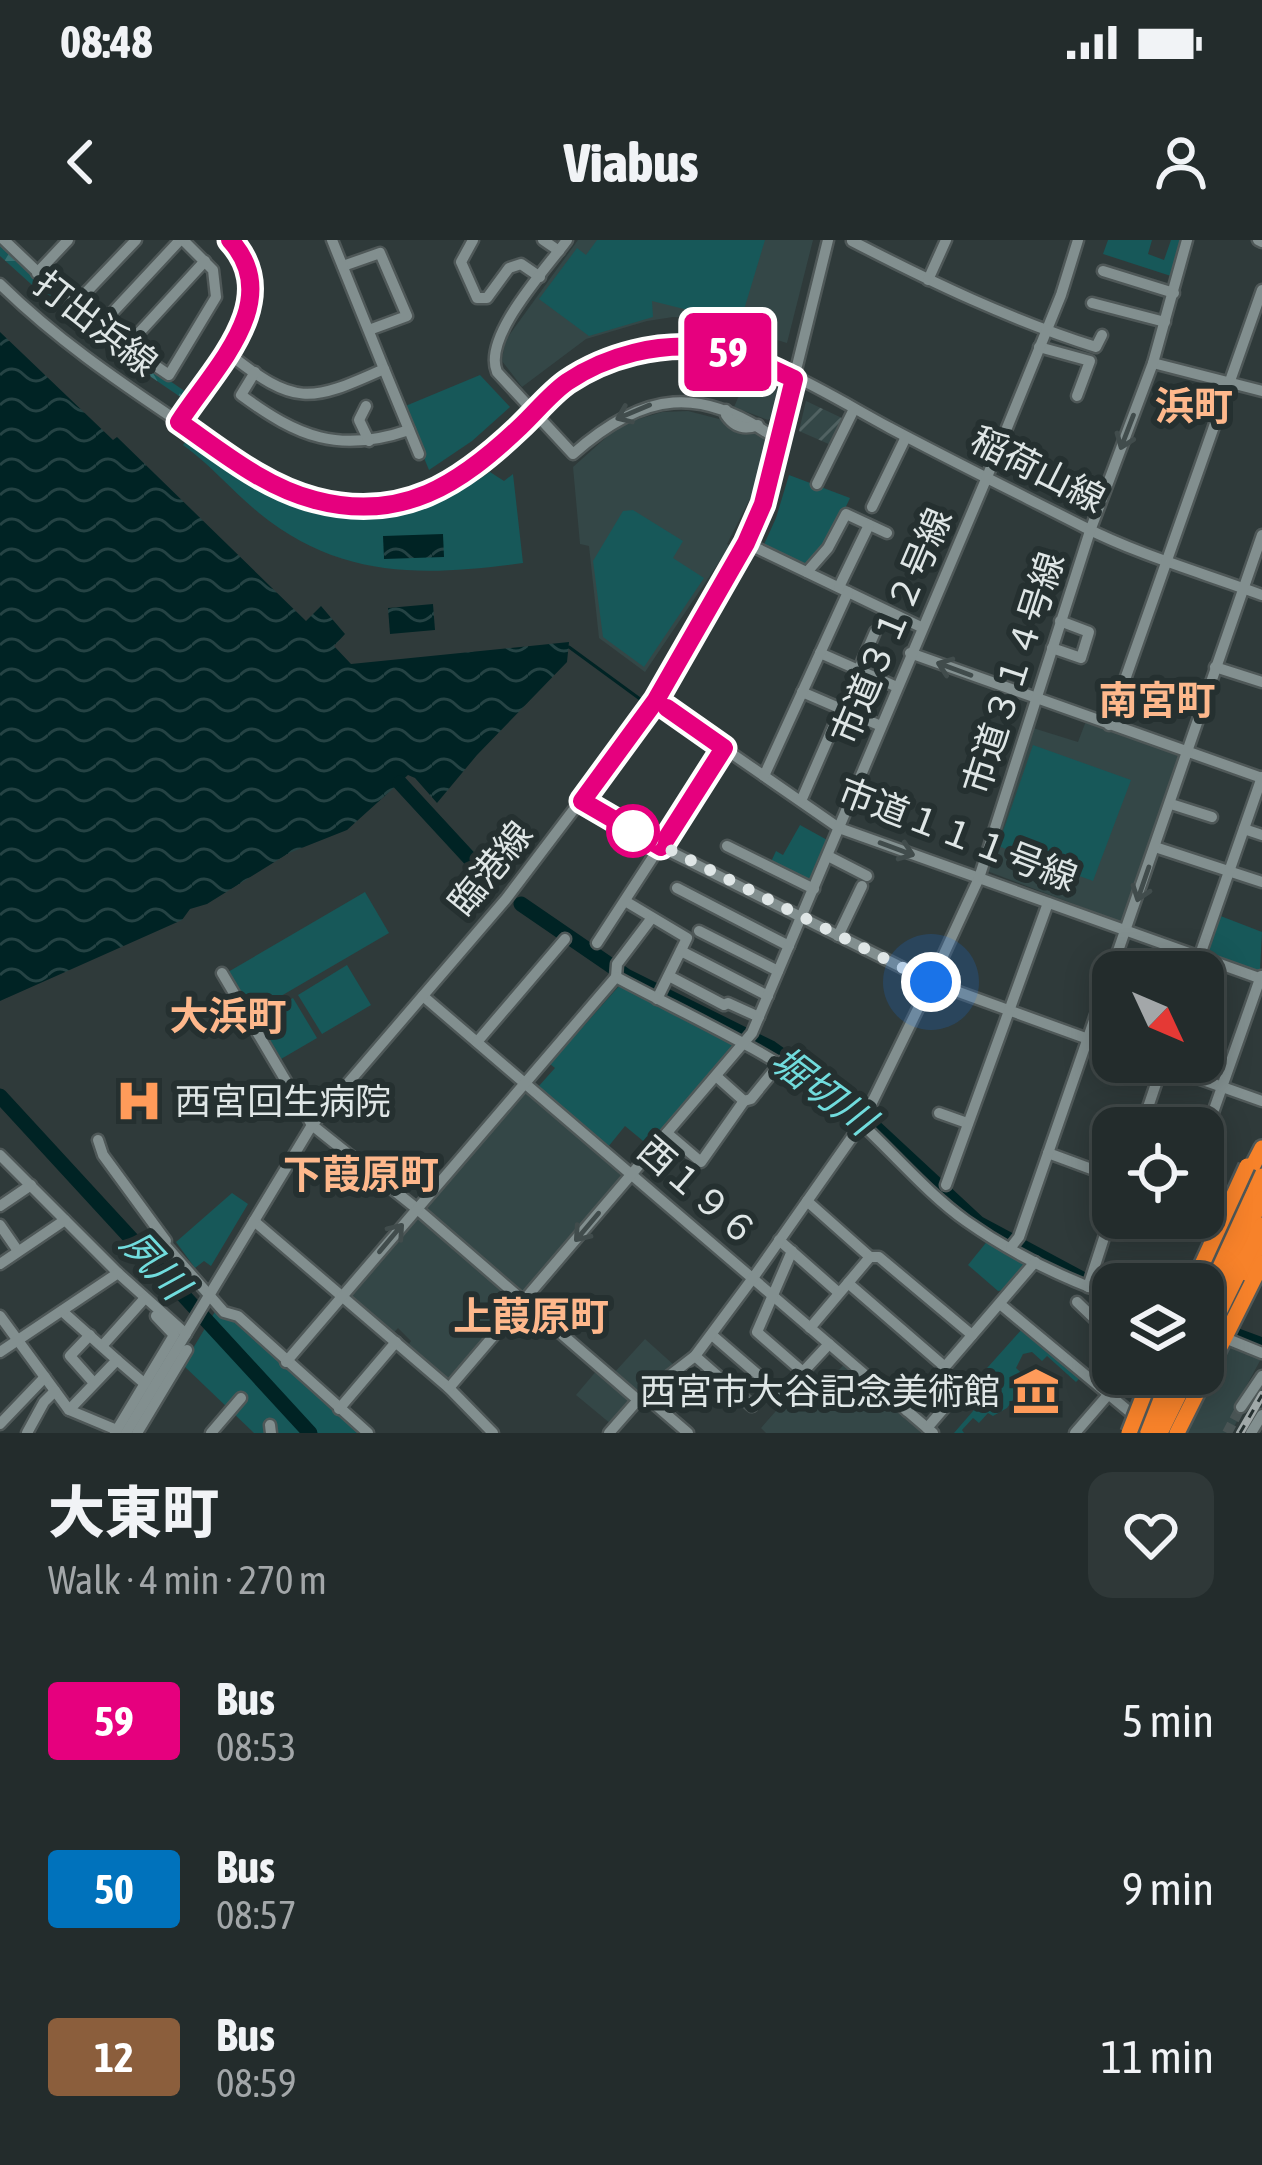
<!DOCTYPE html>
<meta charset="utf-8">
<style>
:root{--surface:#232c2c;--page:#2f3838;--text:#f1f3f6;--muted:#a3a7a9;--line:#404848}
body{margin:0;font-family:"Asap Condensed","Noto Sans JP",sans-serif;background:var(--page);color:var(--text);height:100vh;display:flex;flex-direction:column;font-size:45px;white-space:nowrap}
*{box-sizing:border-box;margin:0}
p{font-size:39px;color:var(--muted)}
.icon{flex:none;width:66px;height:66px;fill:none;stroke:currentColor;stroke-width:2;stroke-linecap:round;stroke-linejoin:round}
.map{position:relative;height:1193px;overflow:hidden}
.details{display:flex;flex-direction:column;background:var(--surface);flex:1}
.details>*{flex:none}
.badge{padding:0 24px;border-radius:9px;font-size:42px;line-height:78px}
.needle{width:78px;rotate:134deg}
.fabs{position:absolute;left:1092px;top:711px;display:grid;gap:24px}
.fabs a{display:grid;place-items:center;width:132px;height:132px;border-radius:24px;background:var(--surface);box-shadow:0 6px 30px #0003,0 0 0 3px var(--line);font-size:60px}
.you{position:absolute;width:60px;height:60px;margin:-30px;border:9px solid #fff;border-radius:50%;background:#1a73e8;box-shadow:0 0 0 18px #1a73e833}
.map>.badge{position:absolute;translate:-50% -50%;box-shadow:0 0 0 6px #fff}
.round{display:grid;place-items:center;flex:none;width:126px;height:126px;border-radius:24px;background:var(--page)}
.overview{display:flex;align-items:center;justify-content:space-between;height:204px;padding:0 48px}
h1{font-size:57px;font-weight:800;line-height:90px}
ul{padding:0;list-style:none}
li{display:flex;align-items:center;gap:36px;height:168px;padding:0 48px}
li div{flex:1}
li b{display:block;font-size:45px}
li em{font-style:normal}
li .badge{min-width:132px;font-weight:700;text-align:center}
.status{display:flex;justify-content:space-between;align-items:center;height:84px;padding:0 60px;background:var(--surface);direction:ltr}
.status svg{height:33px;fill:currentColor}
header{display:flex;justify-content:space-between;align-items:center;height:156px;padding:0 48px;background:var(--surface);font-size:54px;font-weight:800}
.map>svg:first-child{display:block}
</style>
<div class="status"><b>08:48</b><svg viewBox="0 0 49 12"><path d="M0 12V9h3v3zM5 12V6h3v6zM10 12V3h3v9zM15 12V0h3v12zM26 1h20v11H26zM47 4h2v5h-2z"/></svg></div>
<header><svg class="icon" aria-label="back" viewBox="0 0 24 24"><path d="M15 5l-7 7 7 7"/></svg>Viabus<svg class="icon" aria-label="person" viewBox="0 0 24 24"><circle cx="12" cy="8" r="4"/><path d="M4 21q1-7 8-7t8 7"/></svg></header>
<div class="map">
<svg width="1262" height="1193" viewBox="0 0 1262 1193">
<defs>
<pattern id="industrial-furrows" width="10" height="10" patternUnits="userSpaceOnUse" patternTransform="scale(3)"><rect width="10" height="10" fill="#344747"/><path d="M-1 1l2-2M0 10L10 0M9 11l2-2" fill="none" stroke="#516262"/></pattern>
<pattern id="forest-firs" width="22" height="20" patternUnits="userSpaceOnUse" patternTransform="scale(3)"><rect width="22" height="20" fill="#175859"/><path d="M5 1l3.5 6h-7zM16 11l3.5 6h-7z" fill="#387071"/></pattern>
<pattern id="water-waves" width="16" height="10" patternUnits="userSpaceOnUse" patternTransform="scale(3)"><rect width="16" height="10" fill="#002324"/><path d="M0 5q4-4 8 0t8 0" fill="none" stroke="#254344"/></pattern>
</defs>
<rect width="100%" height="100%" fill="#2f3a3a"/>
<g fill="#344747">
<polygon points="578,0 813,0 787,103 708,79 673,77 647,81 586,99 522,147 502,121 505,101"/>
<polygon points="749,133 772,142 779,150 772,178 768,180 734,167"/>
<polygon points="688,171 758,189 768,197 753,253 727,304 730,306 645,432 599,398 589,306 580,304 573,227 611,193 629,182 662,172"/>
<polygon points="1086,481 1178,512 1181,517 1121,682 987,631 1033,488 1078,502"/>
<polygon points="523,849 625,937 525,1054 423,970"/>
<polygon points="418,975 514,1058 517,1065 450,1141 407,1107 411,1101 398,1088 392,1095 350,1058 349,1053"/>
<polygon points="645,1099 675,1126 635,1152 611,1184 576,1155 598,1129 614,1133"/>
<polygon points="1231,1106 1262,1117 1236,1165 1244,1170 1230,1193 1187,1193"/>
<polygon points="845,1123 927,1193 766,1193 761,1188 798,1146 814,1159"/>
</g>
<polygon fill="url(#industrial-furrows)" points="806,161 844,179 831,205 799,191"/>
<polygon fill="url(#forest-firs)" points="0,2 85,83 186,152 182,158 82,90 0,16"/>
<g fill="#175859">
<polygon points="597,0 765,0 740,83 652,61 653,77 589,96 539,59 577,8 586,15"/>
<polygon points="1108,0 1152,0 1148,14 1164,20 1171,0 1183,0 1174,37 1103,14"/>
<polygon points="480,135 510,167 472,201 429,230 403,167"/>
<path d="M186 201C215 218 241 241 271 257 345 296 424 277 490 232L504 241 513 234 523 323C425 336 341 340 259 273 232 251 211 225 183 205Z"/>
<polygon points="789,235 850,258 827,307 806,330 762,309 776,278"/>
<polygon points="633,270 683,301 673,318 704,338 644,427 603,397 593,321 623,271"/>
<polygon points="1033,505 1131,540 1093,641 998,606"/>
<polygon points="800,585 829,601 811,645 770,624 776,611 783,615"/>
<polygon points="365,652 389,693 252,773 228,732"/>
<polygon points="1218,675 1262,692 1260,729 1256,731 1208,714 1206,709"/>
<polygon points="347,725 371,765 322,794 298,755"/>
<polygon points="619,746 734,806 648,905 625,886 608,907 538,847 555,828 550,824"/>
<polygon points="293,758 317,798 281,819 258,779"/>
<polygon points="232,953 248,964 211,1026 204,1021 195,1028 176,1002"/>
<polygon points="989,999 1024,1020 1025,1026 1005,1050 998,1051 968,1025"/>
<polygon points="216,1070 236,1079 363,1193 254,1193 183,1125"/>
<polygon points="1023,1088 1080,1138 1076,1142 1047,1116 1042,1121 1032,1112 1023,1114 1016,1128 1028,1139 1007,1168 993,1176 988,1173 979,1183 973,1178 962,1190 964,1193 954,1193 992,1149 979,1137"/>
</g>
<g fill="url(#water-waves)">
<polygon points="0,92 113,200 117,197 306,381 321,366 345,394 334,406 351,424 569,402 567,422 477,515 437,563 415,538 408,535 347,590 289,613 207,664 190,669 182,680 0,761"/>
<polygon points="443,294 444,317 384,319 383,296"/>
<polygon points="433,364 435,390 390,394 388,368"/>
</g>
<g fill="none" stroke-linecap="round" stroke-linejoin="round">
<polyline stroke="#002324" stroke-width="3" points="569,407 640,459"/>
<g stroke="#002324" stroke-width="15">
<polyline points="400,543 483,633"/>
<polyline points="521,664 626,736 771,808 852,866 978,983 1084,1040 1113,1050"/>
<polyline points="0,856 310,1193"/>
<polyline points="1235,1095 1262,1105"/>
</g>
<polyline stroke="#495454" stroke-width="10" stroke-dasharray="10 5" stroke-linecap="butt" points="1227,1193 1241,1167"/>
<defs>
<g id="minor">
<polyline points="4,0 88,80 169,135 216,57 213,30 183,0"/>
<polyline points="473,0 461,22 477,58 487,58 509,28 521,24 540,37"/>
<polyline points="543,0 559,11"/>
<path d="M567 0C546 29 482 97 497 132L573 214C644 151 701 144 779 201"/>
<polyline points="1258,0 1262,2"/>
<path d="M852 1C931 42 1011 80 1096 107L1102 95"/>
<polyline points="343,26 380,13 407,76 369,90"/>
<polyline points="1103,31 1174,53"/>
<polyline points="37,33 68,0"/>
<polyline points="928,40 946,0"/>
<path d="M0 44C55 98 115 139 179 182 270 243 360 310 469 233 503 209 529 174 561 147 600 115 658 102 707 108 771 116 834 158 890 188 954 222 1019 254 1084 287 1139 315 1203 333 1262 355"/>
<polyline points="1092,63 1165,82"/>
<polyline points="73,66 136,0"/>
<polyline points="99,87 180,0"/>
<polyline points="127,106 205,21"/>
<polyline points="1039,107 1090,121 1077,156"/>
<path d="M228 113C295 166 309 163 384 129L332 0"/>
<polyline points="1153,123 1262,151"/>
<polyline points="384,129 419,214"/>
<path d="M255 132 241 155C298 197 339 214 409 190"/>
<polyline points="366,166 359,180 369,201"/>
<path d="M726 170V175C734 187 745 190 758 185"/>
<path d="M179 182C213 130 285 61 230 0"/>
<polyline points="817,244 854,169"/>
<polyline points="872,267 906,197"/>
<polyline points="746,303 921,387"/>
<polyline points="807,332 828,308 846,274 887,293"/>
<polyline points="839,347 869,285"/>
<polyline points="1052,408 1081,418 1089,392 1060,381"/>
<polyline points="820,413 897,447"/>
<polyline points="910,413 1262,538"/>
<polyline points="1215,427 1262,442"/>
<polyline points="859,429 875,392"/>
<polyline points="802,452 881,486"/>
<polyline points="656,461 839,588 1262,739"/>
<polyline points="1109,485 1262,50"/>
<polyline points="764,536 848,352"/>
<polyline points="582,561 661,607 931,742 1113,808"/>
<polyline points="801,561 841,469"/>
<polyline points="1171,564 1212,577"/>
<polyline points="1244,589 1262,595"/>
<polyline points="727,606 814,649"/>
<polyline points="1155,607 1262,642"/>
<polyline points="828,616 867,636"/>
<polyline points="677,648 789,706"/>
<polyline points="625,661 687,698 657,759"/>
<polyline points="699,691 778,731"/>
<polyline points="838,696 862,646"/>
<polyline points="597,703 724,508"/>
<polyline points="681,711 768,756"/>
<polyline points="1194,732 1262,537"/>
<polyline points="222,733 312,885 416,968 638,1160"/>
<polyline points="669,736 724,765 728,763 759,777"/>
<path d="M616 737C689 776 764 809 831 858 879 894 918 947 966 981 1010 1012 1062 1038 1113 1056"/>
<polyline points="616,737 617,724 651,679"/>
<polyline points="423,756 933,1193"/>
<polyline points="477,802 565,699"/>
<polyline points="1152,822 1262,861"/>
<polyline points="716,836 744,861"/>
<polyline points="939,873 967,883"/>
<polyline points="1141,888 1163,823"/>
<polyline points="667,893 701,922 744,861 751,859 781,822"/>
<polyline points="98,900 103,915 166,1001"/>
<polyline points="1203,901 1261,736"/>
<polyline points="1048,913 1113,937"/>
<polyline points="0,915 118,1033 186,1094"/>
<polyline points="946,945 1048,663"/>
<polyline points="807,961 870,1017"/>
<polyline points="0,966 31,945"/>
<polyline points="1203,967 1226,975"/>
<polyline points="254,981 449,1148 493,1193"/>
<polyline points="0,985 18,1011"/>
<polyline points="159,998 224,1072 238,1076 368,1193"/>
<polyline points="779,1000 839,1053"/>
<polyline points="1011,1007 1019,997 1262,295"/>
<polyline points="792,1011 757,1092 803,1132 829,1104"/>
<polyline points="0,1024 65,980"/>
<polyline points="848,1043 945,1127"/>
<polyline points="1088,1047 1113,970"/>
<polyline points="1077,1062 1103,1087"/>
<polyline points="1000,1064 1137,1178"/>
<polyline points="62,1071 117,1120"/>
<polyline points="0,1076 69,1170 117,1190"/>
<polyline points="1113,1076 1098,1092 1113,1105"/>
<polyline points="810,1088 870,1017 879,1017 972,1095"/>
<polyline points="90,1095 70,1116 94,1143"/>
<polyline points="712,1095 784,1157"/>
<polyline points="1225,1098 1262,1113"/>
<polyline points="102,1106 145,1058"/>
<polyline points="0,1112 118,1033"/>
<polyline points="695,1116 752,1166"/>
<polyline points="286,1122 616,737"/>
<polyline points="449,1148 752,793 987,237 1061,55 1078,0"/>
<polyline points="644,1155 688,1193"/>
<polyline points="1241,1167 1262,1136"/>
<polyline points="339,1169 396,1102"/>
<polyline points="69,1170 117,1120 145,1144"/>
<polyline points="907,1171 1035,1022"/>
<polyline points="0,1184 45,1137"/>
<polyline points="270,1185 271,1193"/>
<polyline points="927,1188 958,1152 938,1135"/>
<polyline points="27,1193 44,1162 55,1151"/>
<polyline points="115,1193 174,1095 156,1076"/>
<polyline points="126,1193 312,885 506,659 656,461 746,303 763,264 828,0"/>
<polyline points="137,1193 187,1110"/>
<polyline points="211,1193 241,1158"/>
<polyline points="609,1193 638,1160 695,1116 753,1038 862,883 931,742 979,638 1090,291 1153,123 1187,0"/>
<polyline points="1075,1193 1107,1156"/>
<polyline points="1251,1193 1262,1175"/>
</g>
<g id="highway">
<polyline points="1246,939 1262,908"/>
<polyline points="1246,1033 1262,997"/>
<polyline points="1203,1054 1262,936"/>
<polyline points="1203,1080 1262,959"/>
<polyline points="1203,1105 1262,985"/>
<polyline points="1138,1185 1164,1134"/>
<polyline points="1148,1193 1177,1134"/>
<polyline points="1160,1193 1189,1134"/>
<polyline points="1177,1193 1262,1023"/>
</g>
</defs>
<use href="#minor" stroke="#4f5858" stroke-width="15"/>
<use href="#highway" stroke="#4f5858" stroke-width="20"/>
<use href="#minor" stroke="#828f8f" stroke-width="10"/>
<use href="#highway" stroke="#f7822a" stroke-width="15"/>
<defs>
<polyline id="rail" points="1240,1193 1262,1155"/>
</defs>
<use href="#rail" stroke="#a1a9a9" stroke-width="8"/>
<use href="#rail" stroke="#253030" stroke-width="3" stroke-dasharray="9" stroke-linecap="butt"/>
<defs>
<g id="highway-bridge">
<polyline points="1193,1044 1247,926"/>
<polyline points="1129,1193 1152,1134"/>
</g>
</defs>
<use href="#highway-bridge" stroke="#4f5858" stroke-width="20" stroke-linecap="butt"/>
<use href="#highway-bridge" stroke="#f7822a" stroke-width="15"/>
</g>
<defs><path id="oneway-shaft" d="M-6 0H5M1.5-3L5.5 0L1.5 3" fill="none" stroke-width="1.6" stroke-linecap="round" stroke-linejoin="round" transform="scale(3)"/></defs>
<g stroke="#414c4c">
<use href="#oneway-shaft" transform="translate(633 172) rotate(157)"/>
<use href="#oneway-shaft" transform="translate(1127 192) rotate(111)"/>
<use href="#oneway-shaft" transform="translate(954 429) rotate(-160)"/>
<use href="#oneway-shaft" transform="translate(897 609) rotate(20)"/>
<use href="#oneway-shaft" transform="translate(1143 644) rotate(109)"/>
<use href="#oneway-shaft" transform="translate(587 987) rotate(130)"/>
<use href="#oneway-shaft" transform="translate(391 998) rotate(-50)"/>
</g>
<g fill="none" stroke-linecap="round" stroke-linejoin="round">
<defs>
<path id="line" d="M230 0C286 61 213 129 179 182 221 211 264 247 315 260 402 283 460 244 520 187 536 172 550 154 567 142 607 115 659 102 708 108 739 112 766 126 794 139L763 264 746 303 656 460 582 561 661 607 724 508 667 468"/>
</defs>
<use href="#line" stroke="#fff" stroke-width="27"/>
<use href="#line" stroke="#e6007e" stroke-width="18"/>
<polyline stroke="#dfe6e6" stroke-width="12" stroke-dasharray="0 21.6" points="633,591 931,742"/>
</g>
<defs>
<symbol id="hospital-bare" viewBox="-9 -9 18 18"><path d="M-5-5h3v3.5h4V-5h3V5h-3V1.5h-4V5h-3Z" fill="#ff9b5a" stroke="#253030" stroke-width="2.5" paint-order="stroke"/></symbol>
<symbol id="museum-bare" viewBox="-9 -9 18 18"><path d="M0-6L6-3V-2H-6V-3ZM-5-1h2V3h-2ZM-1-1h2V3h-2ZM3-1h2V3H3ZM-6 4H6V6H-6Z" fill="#ff9b5a" stroke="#253030" stroke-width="2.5" paint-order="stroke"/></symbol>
</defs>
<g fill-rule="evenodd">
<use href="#hospital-bare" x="106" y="828" width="66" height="66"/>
<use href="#museum-bare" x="1003" y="1118" width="66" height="66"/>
</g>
<circle fill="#fff" stroke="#e6007e" stroke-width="6" cx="633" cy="591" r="24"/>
<g text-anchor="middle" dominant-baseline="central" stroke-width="12" stroke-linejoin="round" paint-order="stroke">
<g font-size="36" fill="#dfe6e6" stroke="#253030">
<text transform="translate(96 83) rotate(38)">打出浜線</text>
<text transform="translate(1038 229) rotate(27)">稲荷山線</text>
<text transform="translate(891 386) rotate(-67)">市道３１２号線</text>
<text transform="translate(1013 433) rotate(-72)">市道３１４号線</text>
<text transform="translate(958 594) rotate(21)">市道１１１号線</text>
<text transform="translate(490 628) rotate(-51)">臨港線</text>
<text transform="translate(698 951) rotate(41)">西１９６</text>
</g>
<g font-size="36" fill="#dfe6e6" stroke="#253030" text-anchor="start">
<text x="175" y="861">西宮回生病院</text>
<text x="1000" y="1151" text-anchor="end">西宮市大谷記念美術館</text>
</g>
<g font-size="39" font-weight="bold" fill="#feb88c" stroke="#253030">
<text x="1194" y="166">浜町</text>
<text x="1157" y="460">南宮町</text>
<text x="228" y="776">大浜町</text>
<text x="361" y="934">下葭原町</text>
<text x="531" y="1076">上葭原町</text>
</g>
<g font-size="39" font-style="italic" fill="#71dcdd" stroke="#253030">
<text transform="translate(823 850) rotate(37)">堀切川</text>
<text transform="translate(155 1024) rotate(47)">夙川</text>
</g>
</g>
</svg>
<div class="fabs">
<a><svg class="needle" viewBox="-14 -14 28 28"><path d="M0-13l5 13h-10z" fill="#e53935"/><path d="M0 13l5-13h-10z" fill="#a3a7a9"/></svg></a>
<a><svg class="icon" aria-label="locate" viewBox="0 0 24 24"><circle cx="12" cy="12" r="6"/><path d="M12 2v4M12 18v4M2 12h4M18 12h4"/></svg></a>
<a><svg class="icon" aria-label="layers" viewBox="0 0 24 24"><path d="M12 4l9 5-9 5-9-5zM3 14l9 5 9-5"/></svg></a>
</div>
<div class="you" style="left:931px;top:742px"></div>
<b class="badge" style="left:728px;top:112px;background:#e6007e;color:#fff">59</b>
</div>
<section class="details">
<div class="overview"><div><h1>大東町</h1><p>Walk · 4 min · 270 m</p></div><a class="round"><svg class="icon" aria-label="heart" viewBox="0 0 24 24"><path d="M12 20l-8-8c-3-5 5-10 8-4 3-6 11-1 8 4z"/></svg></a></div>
<ul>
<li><span class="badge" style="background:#e6007e;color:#fff">59</span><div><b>Bus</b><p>08:53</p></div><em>5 min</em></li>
<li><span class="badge" style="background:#0072bc;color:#fff">50</span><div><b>Bus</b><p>08:57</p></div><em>9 min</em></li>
<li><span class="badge" style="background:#8b5e3c;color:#fff">12</span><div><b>Bus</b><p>08:59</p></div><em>11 min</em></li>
</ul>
</section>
